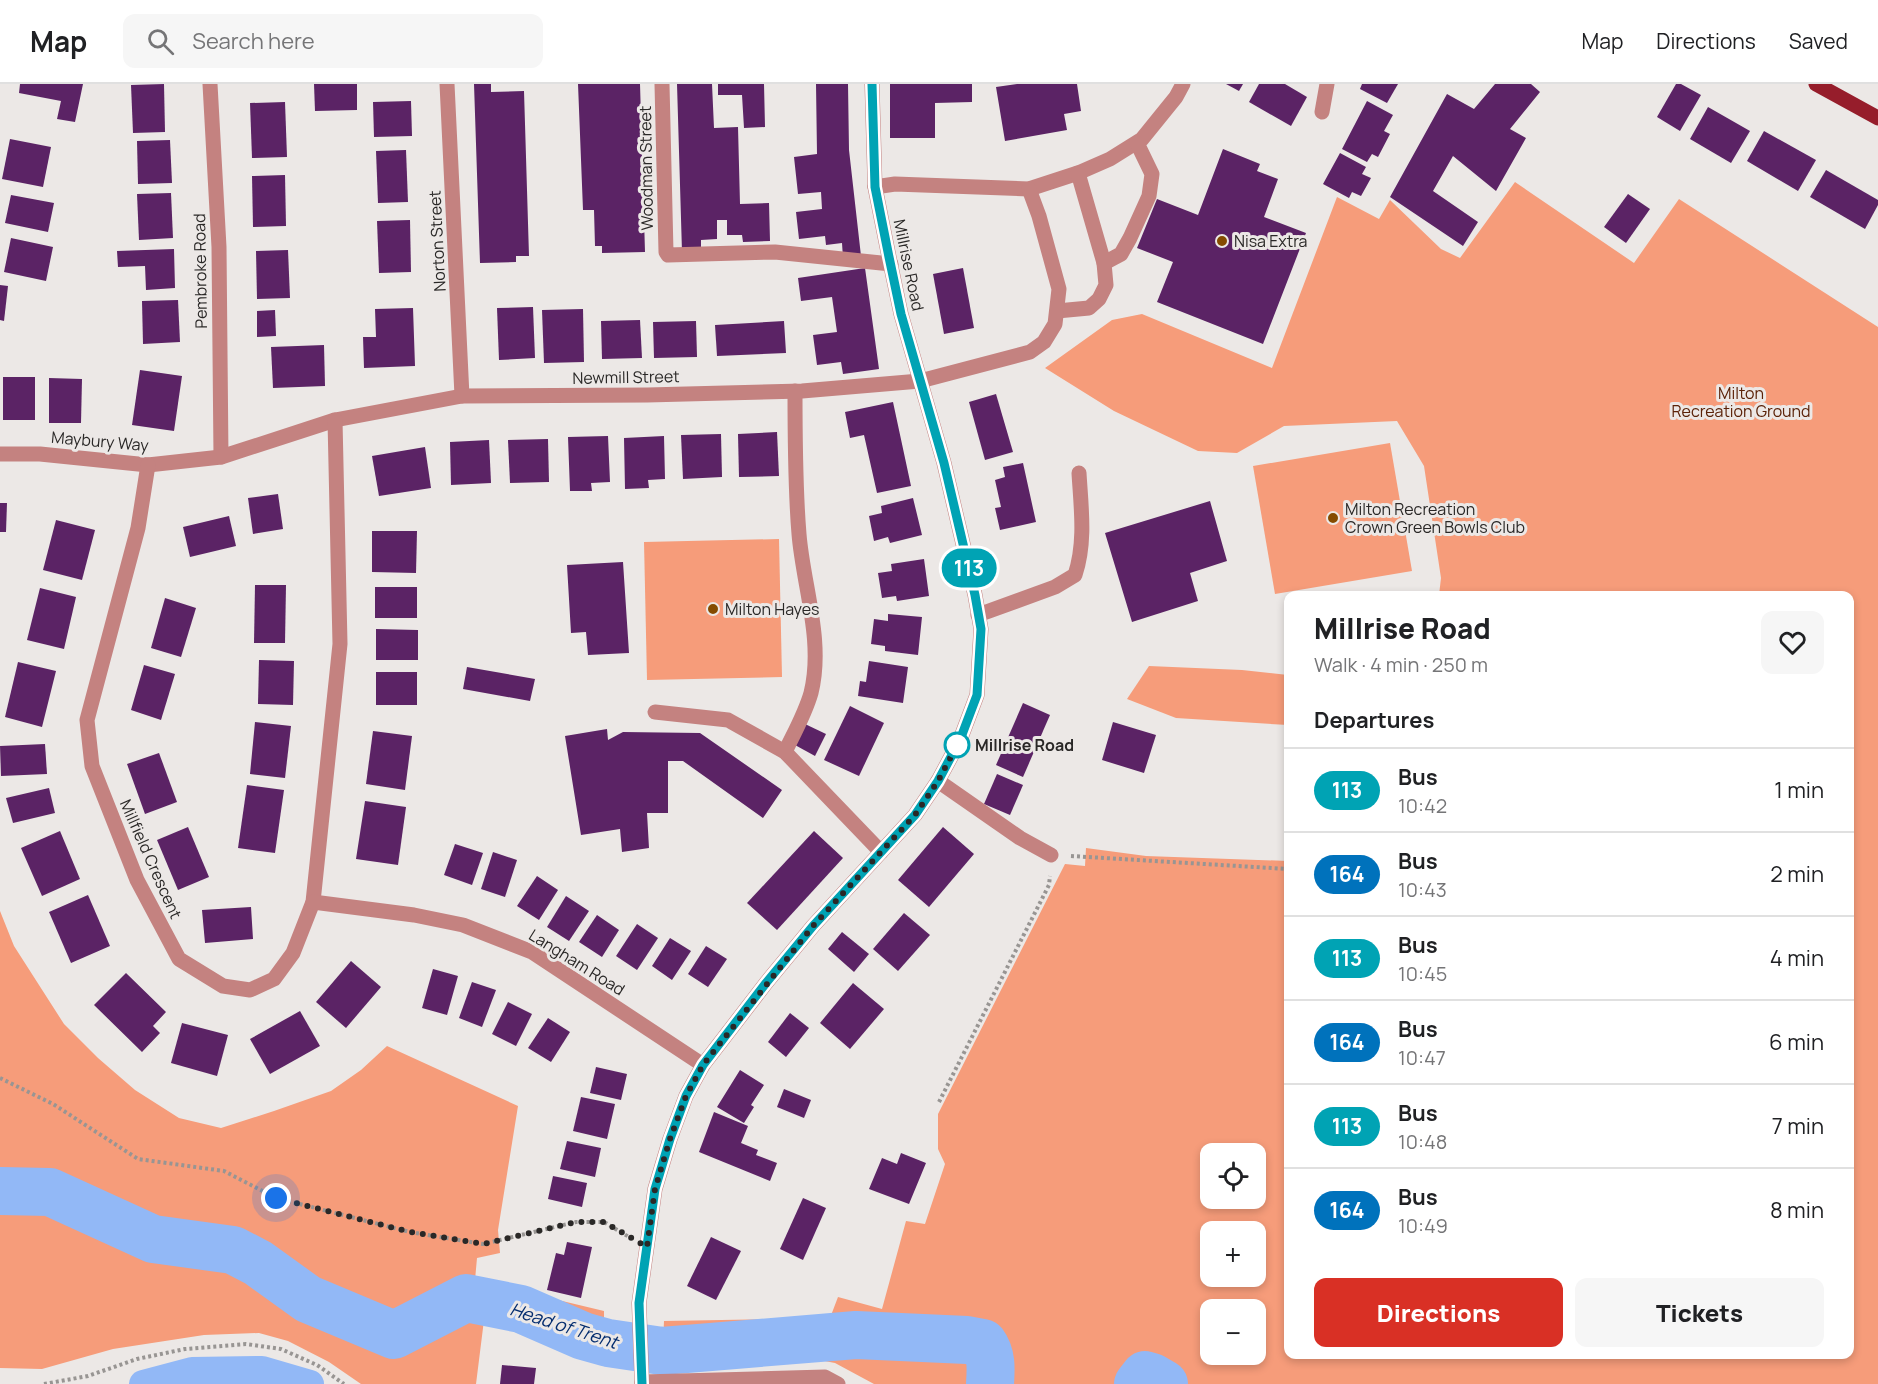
<!DOCTYPE html>
<meta charset="utf-8">
<style>
:root{--surface:#fff;--page:#f6f6f6;--text:#202124;--muted:#757577;--line:#e0e0e0;--accent:#d93025}
body{margin:0;font-family:Manrope,sans-serif;background:var(--page);color:var(--text);height:100vh;display:flex;flex-direction:column;font-size:22px;white-space:nowrap}
*{box-sizing:border-box;margin:0}
p{font-size:20px;color:var(--muted)}
.icon{flex:none;width:33px;height:33px;fill:none;stroke:currentColor;stroke-width:2;stroke-linecap:round;stroke-linejoin:round}
.map{position:relative;flex:1;overflow:hidden}
.details{position:absolute;left:1284px;top:507px;width:570px;height:768px;display:flex;flex-direction:column;background:var(--surface);border-radius:12px;box-shadow:0 3px 9px #0003}
.details>*{flex:none}
.badge{padding:0 12px;border-radius:20px;font-size:21px;line-height:39px}
.fabs{position:absolute;left:1200px;top:1059px;display:grid;gap:12px}
.fabs a{display:grid;place-items:center;width:66px;height:66px;border-radius:12px;background:var(--surface);box-shadow:0 3px 9px #0003;font-size:30px}
.you{position:absolute;width:30px;height:30px;margin:-15px;border:4px solid #fff;border-radius:50%;background:#1a73e8;box-shadow:0 0 0 9px #1a73e833}
.map>.badge{position:absolute;translate:-50% -50%;box-shadow:0 0 0 3px #fff}
h2{padding:0 30px;font-size:22px;line-height:54px}
.round{display:grid;place-items:center;flex:none;width:63px;height:63px;border-radius:12px;background:var(--page)}
.head{display:flex;align-items:center;justify-content:space-between;height:102px;padding:0 30px}
h1{font-size:28px;font-weight:800;line-height:45px}
.button{display:flex;gap:12px;margin-top:auto;padding:12px 30px}
.button a{flex:1;height:69px;border-radius:12px;background:var(--accent);color:#fff;font-size:24px;font-weight:800;line-height:69px;text-align:center}
.button a+a{background:var(--page);color:var(--text)}
ul{padding:0;list-style:none}
li{display:flex;align-items:center;gap:18px;height:84px;padding:0 30px;border-top:2px solid var(--line)}
li div{flex:1}
li b{display:block;font-size:22px}
li em{font-style:normal}
li .badge{min-width:66px;font-weight:700;text-align:center}
header{display:flex;align-items:center;gap:36px;box-sizing:border-box;height:84px;padding:0 30px;background:var(--surface);border-bottom:2px solid var(--line)}
header strong{font-size:28px}
nav{display:flex;gap:33px;margin-inline-start:auto;font-size:21px}
.search{width:420px;height:54px;background:var(--page);display:flex;align-items:center;gap:15px;box-sizing:border-box;padding:0 21px;border-radius:12px;color:var(--muted);font-size:22px}
.map>svg:first-child{display:block}
</style>
<header>
<strong>Map</strong>
<div class="search"><svg class="icon" aria-label="search" viewBox="0 0 24 24"><circle cx="10" cy="10" r="6"/><path d="M15 15l6 6"/></svg>Search here</div>
<nav><a>Map</a><a>Directions</a><a>Saved</a></nav>
</header>
<div class="map">
<svg width="1878" height="1300" viewBox="0 0 1878 1300">
<rect width="100%" height="100%" fill="#ece8e6"/>
<g fill="#f69c7a" fill-rule="evenodd">
<path d="M1515 98 1634 179 1679 115 1878 243V1300H874L835 1279 788 1270 662 1282 664 1237 830 1234 838 1213 882 1225 906 1137 925 1140 945 1080 938 1065V1030L1065 780 1085 782 1086 764 1146 772 1288 777V1270H1850V512L1439 511 1441 494 1424 382 1397 337 1284 342 1237 369 1198 367 1114 327 1045 284 1112 236 1142 230 1272 284 1337 113 1379 135 1390 116 1441 165 1460 174ZM1210 1070H1256V1114H1210ZM1210 1148H1256V1192H1210ZM1210 1226H1256V1270H1210Z"/>
<polygon points="1390,359 1412,487 1275,510 1253,382"/>
<polygon points="779,455 782,593 647,596 644,458"/>
<polygon points="1149,582 1242,586 1288,591 1288,641 1176,634 1127,615"/>
<polygon points="0,827 14,862 64,940 98,974 135,1006 179,1034 221,1044 274,1027 331,1007 361,986 387,962 518,1022 498,1146 500,1169 477,1174 475,1196 604,1227 604,1270 484,1236 476,1300 361,1300 329,1278 288,1257 259,1249 204,1251 113,1265 42,1285 0,1284"/>
</g>
<g fill="none" stroke-linecap="round" stroke-linejoin="round">
<polyline stroke="#92b8f6" stroke-width="28" points="143,1300 192,1287 262,1286 310,1300"/>
<g stroke="#92b8f6" stroke-width="48">
<path d="M0 1107 50 1108 153 1155 233 1166 258 1179 308 1215 394 1251 466 1214 521 1225 583 1252 608 1259 662 1267 856 1251 967 1256 983 1259C992 1271 991 1285 990 1300"/>
<polyline points="1138,1300 1145,1291 1152,1293 1164,1300"/>
</g>
</g>
<g fill="#5b2365">
<polygon points="20,0 83,0 75,38 57,35 61,17 19,9"/>
<polygon points="164,0 165,48 133,49 131,1"/>
<polygon points="314,0 357,0 357,26 315,27"/>
<polygon points="474,0 491,0 491,8 524,7 529,172 516,172 516,178 480,179"/>
<polygon points="578,0 640,0 645,168 602,169 602,162 595,162 594,126 583,126"/>
<polygon points="677,0 712,0 714,44 738,43 740,120 769,119 770,157 743,158 742,151 727,151 727,136 717,136 717,155 701,156 701,168 682,168"/>
<polygon points="718,0 764,0 765,43 744,44 742,11 718,11"/>
<polygon points="816,0 848,0 849,66 861,172 843,174 842,159 826,161 825,152 799,155 796,128 822,125 821,108 798,110 794,73 817,70"/>
<polygon points="890,0 972,0 972,18 935,19 935,54 890,54"/>
<polygon points="1017,0 1077,0 1081,27 1064,30 1067,46 1005,57 996,3"/>
<polygon points="1226,0 1243,0 1239,7"/>
<polygon points="1259,0 1285,0 1307,13 1291,42 1249,18"/>
<polygon points="1362,0 1398,0 1387,19 1360,5"/>
<polygon points="1495,0 1531,0 1540,8 1510,45 1526,54 1496,107 1453,72 1433,107 1478,138 1463,162 1390,113 1447,10 1474,25"/>
<polygon points="1676,0 1681,0 1701,11 1680,47 1657,33"/>
<polygon points="411,17 412,52 374,53 373,18"/>
<polygon points="1367,17 1393,31 1384,47 1390,50 1378,73 1372,70 1367,78 1342,65"/>
<polygon points="285,18 287,73 252,74 250,19"/>
<polygon points="1708,23 1750,47 1731,79 1690,55"/>
<polygon points="1764,47 1816,76 1798,107 1747,77"/>
<polygon points="10,55 51,63 43,103 2,95"/>
<polygon points="170,56 172,99 138,100 137,57"/>
<polygon points="1223,65 1260,80 1257,87 1278,95 1264,133 1306,149 1263,260 1157,218 1173,178 1137,164 1157,115 1198,131"/>
<polygon points="406,66 408,118 378,119 376,67"/>
<polygon points="1340,69 1366,83 1362,90 1371,94 1361,112 1352,108 1349,114 1323,100"/>
<polygon points="1826,86 1878,116 1878,121 1865,145 1810,113"/>
<polygon points="285,91 286,142 253,143 252,92"/>
<polygon points="171,109 173,154 139,156 137,110"/>
<polygon points="1628,110 1650,125 1626,159 1604,143"/>
<polygon points="11,111 54,119 48,148 5,139"/>
<polygon points="410,136 411,188 379,189 377,137"/>
<polygon points="11,154 53,163 46,197 4,188"/>
<polygon points="174,165 175,204 146,206 145,182 118,183 117,167"/>
<polygon points="288,166 290,214 257,215 256,167"/>
<polygon points="865,184 879,285 843,290 841,278 817,281 813,251 837,248 832,213 801,217 798,194"/>
<polygon points="963,184 974,244 944,250 933,190"/>
<polygon points="0,201 8,202 4,237 0,236"/>
<polygon points="178,216 180,258 143,260 142,217"/>
<polygon points="533,223 535,274 499,276 497,224"/>
<polygon points="413,224 415,282 364,284 363,253 376,253 375,225"/>
<polygon points="583,225 584,278 544,279 542,226"/>
<polygon points="275,226 276,252 257,253 257,227"/>
<polygon points="640,236 642,274 602,275 601,237"/>
<polygon points="696,237 697,273 654,274 653,238"/>
<polygon points="784,237 786,269 717,272 715,241"/>
<polygon points="324,261 325,302 273,304 271,263"/>
<polygon points="140,286 182,292 174,347 132,341"/>
<rect x="3" y="293" width="32" height="43"/>
<polygon points="49,294 82,295 81,339 49,339"/>
<polygon points="996,310 1013,368 985,376 969,318"/>
<polygon points="893,318 911,402 877,409 864,351 850,354 845,328"/>
<polygon points="777,348 779,392 739,393 738,350"/>
<polygon points="721,350 722,393 683,395 681,351"/>
<polygon points="608,352 610,398 591,399 592,407 570,407 568,353"/>
<polygon points="664,352 665,395 648,396 649,404 625,405 624,354"/>
<polygon points="548,355 549,398 510,399 508,356"/>
<polygon points="489,356 491,399 451,401 450,358"/>
<polygon points="425,363 431,404 379,412 372,372"/>
<polygon points="1023,379 1036,438 1000,446 995,424 1001,423 995,396 1005,393 1003,383"/>
<polygon points="278,410 283,445 253,450 248,414"/>
<polygon points="913,414 922,451 890,459 888,453 874,457 869,432 882,429 881,422"/>
<polygon points="1210,417 1227,477 1190,489 1198,517 1132,538 1105,449"/>
<polygon points="0,419 7,419 6,448 0,448"/>
<polygon points="229,432 236,462 190,473 183,443"/>
<polygon points="56,436 95,446 82,496 43,486"/>
<polygon points="372,447 417,447 416,489 372,488"/>
<polygon points="924,475 929,512 897,517 896,512 882,514 878,489 892,487 891,480"/>
<polygon points="623,478 629,569 588,571 586,548 571,549 567,481"/>
<polygon points="255,501 286,501 285,559 254,559"/>
<rect x="375" y="503" width="42" height="31"/>
<polygon points="40,504 76,513 64,565 27,556"/>
<polygon points="165,514 196,524 181,573 151,564"/>
<polygon points="888,530 922,533 918,571 885,567 885,562 871,560 874,535 888,537"/>
<polygon points="376,545 418,546 418,576 376,576"/>
<polygon points="259,576 294,577 293,621 258,620"/>
<polygon points="869,577 908,583 903,619 858,612 860,597 866,598"/>
<polygon points="18,578 56,587 42,643 5,633"/>
<polygon points="144,581 175,590 161,636 131,626"/>
<polygon points="467,583 535,595 530,617 463,605"/>
<rect x="376" y="588" width="41" height="33"/>
<polygon points="1023,619 1050,631 1023,693 996,681"/>
<polygon points="850,622 884,639 859,692 824,676"/>
<polygon points="255,638 291,642 285,694 250,690"/>
<polygon points="1113,638 1156,651 1144,689 1102,676"/>
<polygon points="805,640 826,650 815,672 795,661"/>
<polygon points="607,645 608,656 623,648 700,649 782,706 763,734 683,677 668,677 668,729 647,729 649,764 622,768 620,745 581,751 565,652"/>
<polygon points="373,647 412,652 405,706 366,700"/>
<polygon points="45,660 47,690 1,692 0,662"/>
<polygon points="159,669 177,718 145,730 127,680"/>
<polygon points="997,690 1023,701 1010,731 984,720"/>
<polygon points="247,701 284,706 275,769 238,764"/>
<polygon points="49,704 55,729 13,739 6,714"/>
<polygon points="365,717 406,723 398,781 356,775"/>
<polygon points="188,743 209,793 178,806 157,756"/>
<polygon points="943,743 974,770 929,823 898,796"/>
<polygon points="60,747 80,795 42,812 21,764"/>
<polygon points="814,747 843,774 777,846 747,819"/>
<polygon points="455,760 483,769 472,801 444,791"/>
<polygon points="493,768 517,776 505,813 481,805"/>
<polygon points="537,792 558,806 539,836 517,822"/>
<polygon points="88,811 110,862 71,879 49,828"/>
<polygon points="566,812 589,827 569,857 547,843"/>
<polygon points="251,823 253,855 205,859 202,826"/>
<polygon points="904,829 930,851 898,887 873,865"/>
<polygon points="597,831 619,846 602,873 579,858"/>
<polygon points="637,840 658,854 637,886 616,872"/>
<polygon points="842,848 869,870 854,888 828,865"/>
<polygon points="670,854 691,867 672,896 652,882"/>
<polygon points="706,862 727,875 708,903 688,890"/>
<polygon points="351,877 381,903 346,944 316,918"/>
<polygon points="433,885 458,892 447,931 422,924"/>
<polygon points="126,889 166,928 153,942 160,949 142,968 94,921"/>
<polygon points="472,898 496,906 482,943 459,934"/>
<polygon points="853,899 884,925 850,965 820,939"/>
<polygon points="508,918 532,930 516,962 492,950"/>
<polygon points="300,927 320,962 270,990 250,955"/>
<polygon points="790,929 809,944 786,973 768,958"/>
<polygon points="548,934 570,948 551,978 528,964"/>
<polygon points="182,939 228,951 217,992 171,979"/>
<polygon points="596,983 627,990 621,1016 590,1009"/>
<polygon points="740,986 764,1001 751,1021 754,1023 744,1039 717,1023"/>
<polygon points="784,1005 811,1016 804,1034 777,1023"/>
<polygon points="581,1013 615,1020 607,1055 573,1047"/>
<polygon points="714,1028 748,1042 741,1059 758,1066 756,1071 777,1079 770,1097 699,1068"/>
<polygon points="567,1057 601,1064 595,1093 560,1085"/>
<polygon points="901,1069 926,1079 909,1120 869,1105 882,1074 897,1080"/>
<polygon points="553,1092 587,1099 582,1123 548,1115"/>
<polygon points="803,1114 826,1124 803,1176 780,1165"/>
<polygon points="711,1153 741,1167 716,1216 687,1202"/>
<polygon points="567,1158 592,1163 581,1214 547,1206 556,1169 564,1171"/>
<polygon points="502,1281 536,1284 534,1300 500,1300"/>
</g>
<g fill="none" stroke-linecap="round" stroke-linejoin="round">
<g stroke="#989593" stroke-width="4" stroke-dasharray="3 3" stroke-linecap="butt">
<polyline points="1071,772 1288,785"/>
<polyline points="0,994 53,1020 138,1075 224,1087 276,1114 410,1148 483,1160 576,1138 604,1138 629,1153"/>
<polyline points="939,1018 1049,801 1050,792"/>
<polyline points="44,1300 88,1292 137,1275 185,1265 246,1260 281,1265 317,1281 344,1300"/>
</g>
<g stroke="#c48280" stroke-width="15">
<polyline points="210,0 219,163 221,373"/>
<polyline points="447,0 462,312"/>
<polyline points="662,0 666,168 668,171 775,168 891,180"/>
<polyline points="1322,28 1327,0"/>
<polyline points="875,103 895,100 1029,105 1078,89 1110,75 1142,55 1176,13 1183,0"/>
<polyline points="1104,179 1121,170 1130,154 1149,112 1152,90 1137,59"/>
<polyline points="1057,227 1089,224 1099,215 1106,201 1104,179 1078,89"/>
<polyline points="0,370 40,370 148,381 221,373 335,336 462,312 647,311 802,307 920,297 1030,268 1044,258 1055,240 1059,205 1039,132 1029,105"/>
<polyline points="148,381 138,444 87,636 92,682 137,796 179,875 223,902 250,906 274,895 293,869 313,818 340,560 335,336"/>
<path d="M978 531 1055 503 1075 491C1086 458 1081 423 1079 389"/>
<polyline points="655,628 728,636 785,668 881,768"/>
<path d="M785 668C794 649 805 630 811 609 824 557 803 501 799 450 795 402 795 354 795 307"/>
<polyline points="938,697 1020,754 1051,771"/>
<polyline points="313,818 414,831 463,841 532,868 703,981"/>
<polyline points="642,1298 825,1293 838,1300"/>
<polyline points="642,1300 639,1219 655,1105 670,1055 686,1012 703,981 766,899 813,842 915,731 938,697 960,656 977,611 981,545 975,511 944,379 901,230 889,173 875,103 872,0"/>
</g>
<polyline stroke="#961d2b" stroke-width="15" points="1816,0 1878,34"/>
</g>
<g fill="none" stroke-linecap="round" stroke-linejoin="round">
<defs>
<polyline id="line" points="642,1300 639,1219 655,1105 670,1055 686,1012 703,981 766,899 813,842 915,731 938,697 960,656 977,611 981,545 975,511 944,379 901,230 889,173 875,103 872,0"/>
</defs>
<use href="#line" stroke="#fff" stroke-width="14"/>
<use href="#line" stroke="#00a3b4" stroke-width="9"/>
<polyline stroke="#2a2827" stroke-width="6" stroke-dasharray="0 10.8" points="276,1114 410,1148 483,1160 576,1138 604,1138 647,1163 655,1105 670,1055 686,1012 703,981 813,842 915,731 938,697 960,656 957,661"/>
</g>
<g fill="#854b00" stroke="#ece8e6" stroke-width="2">
<circle cx="1222" cy="157" r="6"/>
<circle cx="1333" cy="434" r="6"/>
<circle cx="713" cy="525" r="6"/>
</g>
<circle fill="#fff" stroke="#00a3b4" stroke-width="3" cx="957" cy="661" r="12"/>
<g text-anchor="middle" dominant-baseline="central" stroke-width="6" stroke-linejoin="round" paint-order="stroke">
<g font-size="16" fill="#2a2827" stroke="#ece8e6">
<text transform="translate(646 84) rotate(-91)">Woodman Street</text>
<text transform="translate(437 157) rotate(-93)">Norton Street</text>
<text transform="translate(909 181) rotate(78)">Millrise Road</text>
<text transform="translate(200 187) rotate(-91)">Pembroke Road</text>
<text transform="translate(626 293) rotate(-1)">Newmill Street</text>
<text transform="translate(100 357) rotate(5)">Maybury Way</text>
<text transform="translate(151 775) rotate(66)">Millfield Crescent</text>
<text transform="translate(577 878) rotate(32)">Langham Road</text>
</g>
<g font-size="16" fill="#2a2827" stroke="#ece8e6" text-anchor="start">
<text x="1234" y="157">Nisa Extra</text>
<text x="1345" y="425">Milton Recreation<tspan x="1345" dy="18">Crown Green Bowls Club</tspan></text>
<text x="725" y="525">Milton Hayes</text>
</g>
<g font-size="16" fill="#5b2208" stroke="#ece8e6">
<text x="1741" y="309">Milton<tspan x="1741" dy="18">Recreation Ground</tspan></text>
</g>
<g font-size="16" font-weight="bold" fill="#2a2827" stroke="#ece8e6" text-anchor="start">
<text x="975" y="661">Millrise Road</text>
</g>
<g font-size="18" font-style="italic" fill="#042d6f" stroke="#ece8e6">
<text transform="translate(564 1241) rotate(18)">Head of Trent</text>
</g>
</g>
</svg>
<div class="fabs">
<a><svg class="icon" aria-label="locate" viewBox="0 0 24 24"><circle cx="12" cy="12" r="6"/><path d="M12 2v4M12 18v4M2 12h4M18 12h4"/></svg></a>
<a>+</a>
<a>−</a>
</div>
<div class="you" style="left:276px;top:1114px"></div>
<b class="badge" style="left:969px;top:484px;background:#00a3b4;color:#fff">113</b>
<section class="details">
<div class="head"><div><h1>Millrise Road</h1><p>Walk · 4 min · 250 m</p></div><a class="round"><svg class="icon" aria-label="heart" viewBox="0 0 24 24"><path d="M12 20l-8-8c-3-5 5-10 8-4 3-6 11-1 8 4z"/></svg></a></div>
<h2>Departures</h2>
<ul>
<li><span class="badge" style="background:#00a3b4;color:#fff">113</span><div><b>Bus</b><p>10:42</p></div><em>1 min</em></li>
<li><span class="badge" style="background:#0072bc;color:#fff">164</span><div><b>Bus</b><p>10:43</p></div><em>2 min</em></li>
<li><span class="badge" style="background:#00a3b4;color:#fff">113</span><div><b>Bus</b><p>10:45</p></div><em>4 min</em></li>
<li><span class="badge" style="background:#0072bc;color:#fff">164</span><div><b>Bus</b><p>10:47</p></div><em>6 min</em></li>
<li><span class="badge" style="background:#00a3b4;color:#fff">113</span><div><b>Bus</b><p>10:48</p></div><em>7 min</em></li>
<li><span class="badge" style="background:#0072bc;color:#fff">164</span><div><b>Bus</b><p>10:49</p></div><em>8 min</em></li>
</ul>
<div class="button"><a>Directions</a><a>Tickets</a></div>
</section>
</div>
